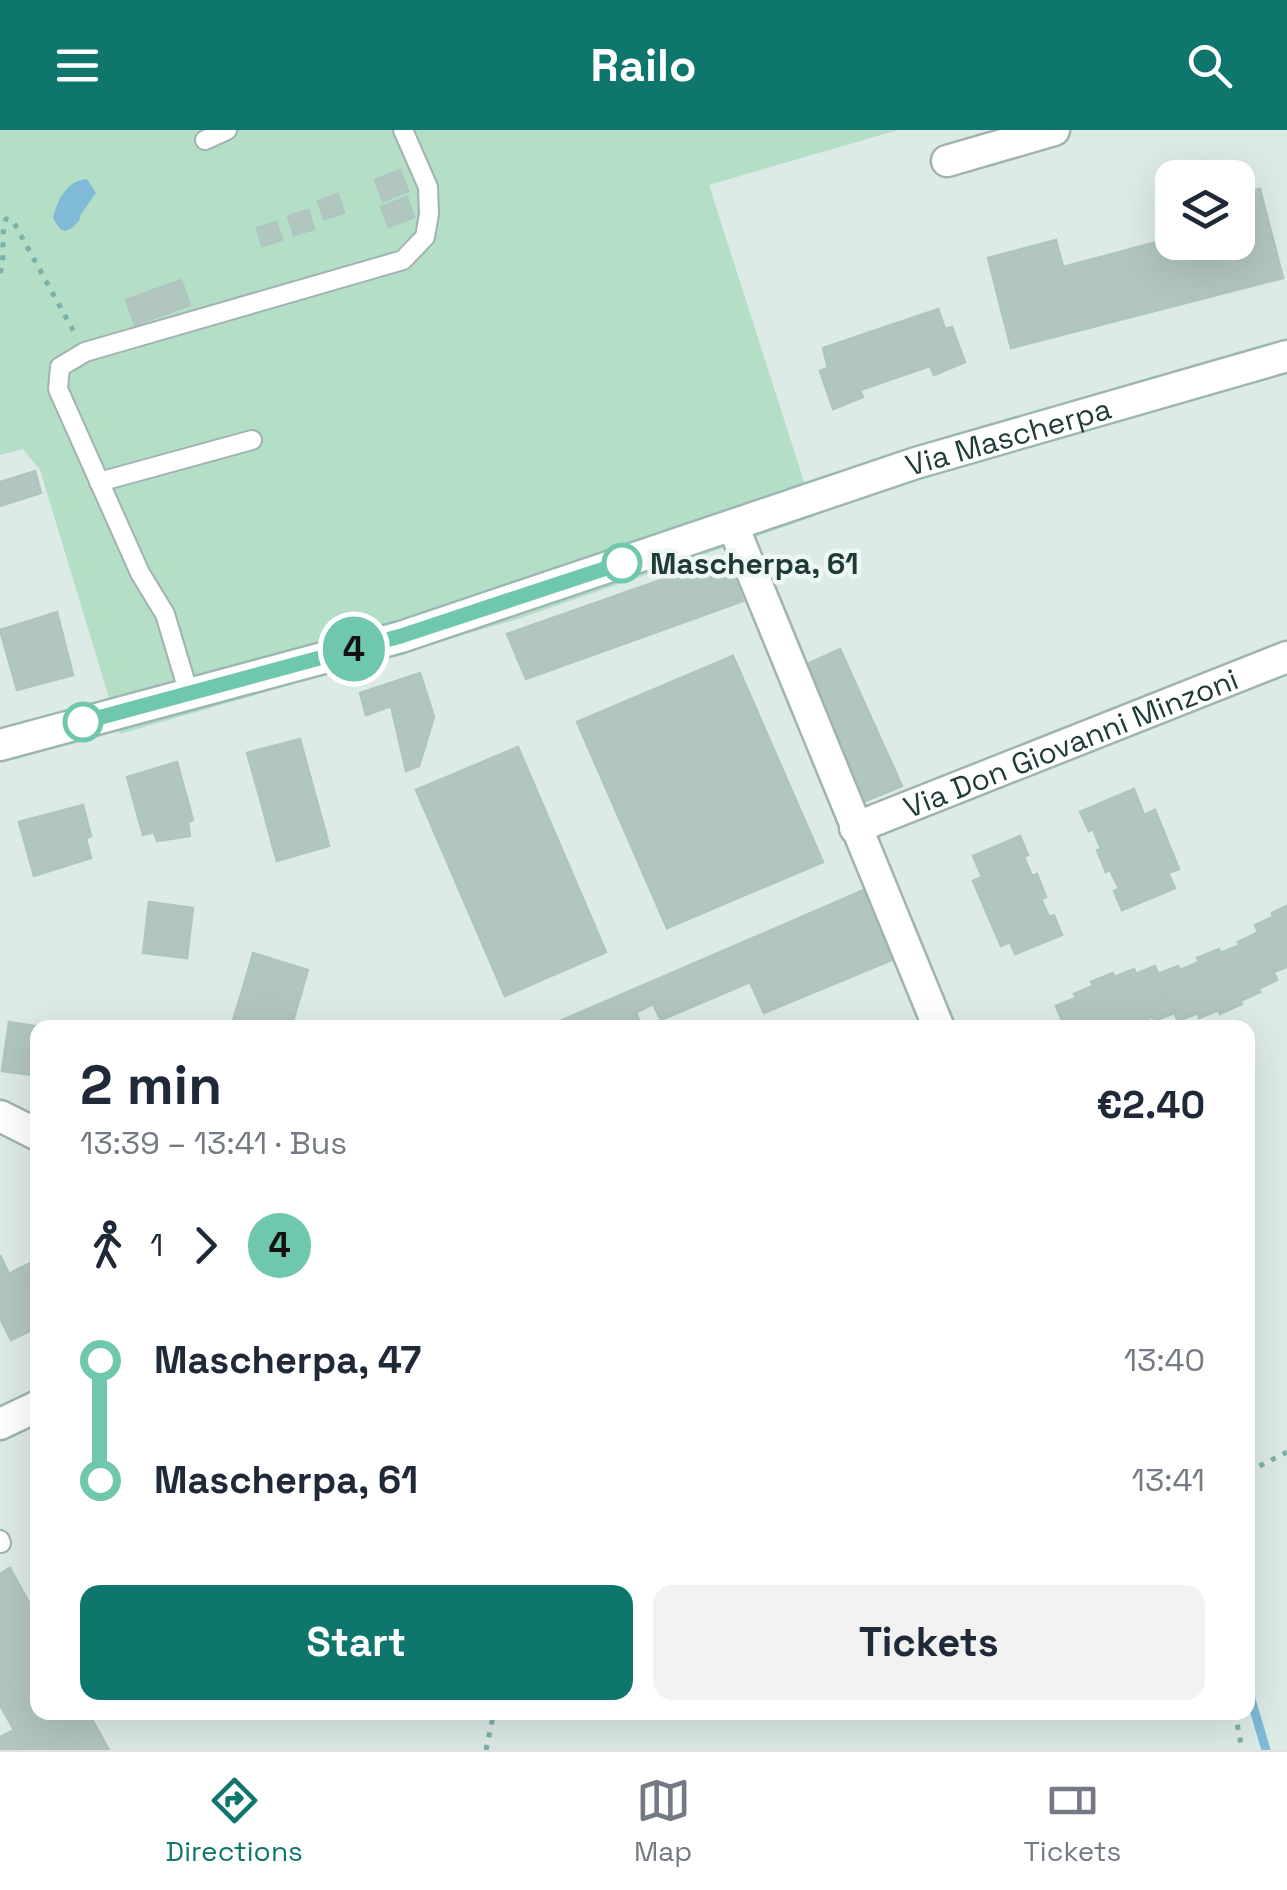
<!DOCTYPE html>
<meta charset="utf-8">
<style>
:root{--surface:#fff;--page:#f2f2f3;--text:#1f2937;--muted:#747a83;--line:#e0e1e3;--accent:#0f766e}
body{margin:0;font-family:"Space Grotesk",sans-serif;background:var(--page);color:var(--text);height:100vh;display:flex;flex-direction:column;font-size:38px;white-space:nowrap}
*{box-sizing:border-box;margin:0}
p{font-size:32px;color:var(--muted)}
.icon{flex:none;width:55px;height:55px;fill:none;stroke:currentColor;stroke-width:2;stroke-linecap:round;stroke-linejoin:round}
.map{position:relative;flex:1;overflow:hidden}
.details{position:absolute;left:30px;top:890px;width:1225px;height:700px;display:flex;flex-direction:column;background:var(--surface);border-radius:20px;box-shadow:0 10px 40px #0002}
.details>*{flex:none}
.badge{padding:0 20px;border-radius:32px;font-size:35px;line-height:65px}
.controls{position:absolute;left:1155px;top:30px;display:grid;gap:20px}
.controls a{display:grid;place-items:center;width:100px;height:100px;border-radius:20px;background:var(--surface);box-shadow:0 10px 40px #0002;font-size:50px}
.map>.badge{position:absolute;translate:-50% -50%;box-shadow:0 0 0 5px #fff}
.legs{display:flex;align-items:center;gap:15px;height:110px;padding:0 50px;font-size:32px}
.legs p{margin-inline-start:auto}
.overview{display:flex;align-items:center;justify-content:space-between;height:170px;padding:0 50px}
h1{font-size:55px;font-weight:700;line-height:75px}
.action{display:flex;gap:20px;margin-top:auto;padding:20px 50px}
.action a{flex:1;height:115px;border-radius:20px;background:var(--accent);color:#fff;font-size:40px;font-weight:700;line-height:115px;text-align:center}
.action a+a{background:var(--page);color:var(--text)}
ul{padding:0 50px;list-style:none}
li{display:flex;align-items:center;gap:35px;height:120px;font-size:38px}
li i{display:grid;place-items:center;width:15px;height:100%;margin:0 12px;background:currentColor}
li i::after{content:'';width:25px;height:25px;margin:-12px;border:8px solid;border-radius:50%;background:var(--surface)}
li p{margin-inline-start:auto}
li:first-child i{background:linear-gradient(#0000 50%,currentColor 0)}
li:last-child i{background:linear-gradient(currentColor 50%,#0000 0)}
header{display:flex;justify-content:space-between;align-items:center;height:130px;padding:0 50px;background:var(--accent);color:#fff;font-size:45px;font-weight:700}
.dock{display:flex;justify-content:space-around;align-items:center;height:140px;border-top:2px solid var(--line);background:var(--surface);font-size:28px;color:var(--muted)}
.dock a{display:grid;justify-items:center;gap:5px}
.dock .current{color:var(--accent)}
.map>svg:first-child{display:block}
</style>
<header><svg class="icon" aria-label="menu" viewBox="0 0 24 24"><path d="M4 6h16M4 12h16M4 18h16"/></svg>Railo<svg class="icon" aria-label="search" viewBox="0 0 24 24"><circle cx="10" cy="10" r="6"/><path d="M15 15l6 6"/></svg></header>
<div class="map">
<svg width="1287" height="1620" viewBox="0 0 1287 1620">
<rect width="100%" height="100%" fill="#ddebe7"/>
<polygon fill="#b4dec6" points="0,0 898,0 709,55 815,386 518,489 120,604 40,340 23,319 0,325"/>
<path fill="#7fbad6" d="M87 49 96 63 81 84 79 91 72 98 65 101 60 99 53 88C58 69 66 51 87 49Z"/>
<g fill="none" stroke-linecap="round" stroke-linejoin="round">
<polyline stroke="#7fbad6" stroke-width="9" points="1248,1559 1266,1620"/>
</g>
<g fill="#b2c6c0" stroke="#afc5bf" stroke-width="2.5">
<polygon points="400,40 408,61 383,71 375,50"/>
<polygon points="1260,59 1283,148 1011,218 988,128 1056,110 1063,137 1172,108 1172,112 1238,112 1238,64"/>
<polygon points="338,64 344,83 324,89 318,71"/>
<polygon points="407,67 414,87 389,97 381,77"/>
<polygon points="308,80 314,99 294,105 288,86"/>
<polygon points="276,92 282,110 262,116 257,98"/>
<polygon points="181,150 190,175 135,195 126,170"/>
<polygon points="938,179 945,199 952,197 965,232 934,245 930,236 860,260 863,267 833,279 820,241 828,238 823,218"/>
<polygon points="35,341 41,363 0,376 0,352"/>
<polygon points="726,427 743,471 526,549 507,504"/>
<polygon points="57,482 73,545 17,560 0,500"/>
<polygon points="840,519 902,656 863,672 803,536"/>
<polygon points="733,526 823,732 667,798 577,592"/>
<polygon points="420,543 434,587 419,636 406,641 391,576 366,585 360,563"/>
<polygon points="300,609 313,657 261,672 247,623"/>
<polygon points="518,617 606,822 505,866 416,660"/>
<polygon points="177,632 193,690 188,692 190,706 157,711 154,702 143,705 127,647"/>
<polygon points="313,657 325,700 272,714 261,672"/>
<polygon points="1134,659 1144,685 1155,680 1179,739 1168,743 1175,758 1122,780 1114,761 1119,759 1110,740 1106,742 1097,720 1101,719 1093,699 1089,701 1080,682"/>
<polygon points="83,675 91,706 86,709 91,728 34,746 19,692"/>
<polygon points="325,700 329,716 277,731 272,714"/>
<polygon points="1020,706 1028,725 1024,727 1032,746 1037,744 1046,767 1041,769 1049,787 1054,785 1062,805 1015,824 1010,812 1001,816 973,751 982,747 973,726"/>
<polygon points="864,760 894,829 764,883 750,852 661,890 653,874 636,883 643,898 544,898"/>
<polygon points="149,772 193,778 187,828 143,823"/>
<polygon points="1287,776 1287,837 1274,842 1255,795 1273,787 1272,783"/>
<polygon points="1257,803 1277,850 1258,859 1260,862 1240,871 1242,874 1220,884 1219,880 1199,888 1198,883 1178,891 1158,844 1178,836 1180,840 1199,832 1197,828 1219,819 1221,823 1240,815 1238,812"/>
<polygon points="253,823 308,840 291,898 279,898 286,871 243,858"/>
<polygon points="1155,836 1174,883 1155,891 1153,887 1134,894 1135,898 1065,898 1056,876 1076,868 1074,864 1093,856 1091,852 1113,843 1114,847 1134,839 1136,844"/>
<polygon points="243,858 286,871 279,898 231,897"/>
<polygon points="9,892 21,894 17,920 34,924 32,945 2,941"/>
<polygon points="21,894 49,898 38,898 38,945 32,945 34,924 17,920"/>
<polygon points="0,1125 9,1144 20,1138 38,1172 38,1197 11,1210 0,1188"/>
<polygon points="37,1130 38,1131 38,1172 20,1138"/>
<polygon points="10,1438 38,1489 38,1582 88,1582 109,1620 0,1620 0,1607 14,1600 0,1575 0,1444"/>
</g>
<g fill="none" stroke-linecap="round" stroke-linejoin="round">
<defs>
<g id="lane">
<polyline points="205,10 227,0"/>
<polyline points="99,352 252,310"/>
<polyline points="189,564 165,484 140,443 58,259 60,237 85,222 403,130 425,107 429,84 428,57 403,0"/>
<polyline points="0,1410 1,1413"/>
</g>
<g id="street">
<polyline points="947,31 1054,0"/>
<polyline points="733,396 939,898"/>
<path id="s1" d="M855 698 1287 527"/>
<polyline points="0,986 38,1005"/>
<polyline points="0,1294 38,1276"/>
</g>
<g id="secondary">
<path id="s2" d="M0 615 401 507 916 333 1287 226"/>
</g>
</defs>
<use href="#lane" stroke="#a0b3af" stroke-width="22"/>
<use href="#street" stroke="#a0b3af" stroke-width="35"/>
<use href="#secondary" stroke="#9cb7b2" stroke-width="35"/>
<g stroke="#7bb1a9" stroke-width="5" stroke-dasharray="5 8" stroke-linecap="butt">
<path d="M0 143C6 125 0 105 6 89L13 91 74 202"/>
<polyline points="1248,1342 1287,1322"/>
<polyline points="1235,1582 1242,1620"/>
<polyline points="486,1620 494,1582"/>
</g>
<use href="#lane" stroke="#fff" stroke-width="18"/>
<use href="#street" stroke="#fff" stroke-width="30"/>
<use href="#secondary" stroke="#fff" stroke-width="30"/>
</g>
<g fill="none" stroke-linecap="round" stroke-linejoin="round">
<defs>
<polyline id="line-1" points="83,592 401,506 622,433"/>
</defs>
<use href="#line-1" stroke="#fff" stroke-width="22"/>
<use href="#line-1" stroke="#6fc7ae" stroke-width="15"/>
</g>
<g fill="#fff" stroke="#6fc7ae" stroke-width="5">
<circle cx="622" cy="433" r="18"/>
<circle cx="83" cy="592" r="18"/>
</g>
<g text-anchor="middle" dominant-baseline="central" stroke-width="9" stroke-linejoin="round" paint-order="stroke">
<g font-size="30" fill="#1e3b38" stroke="#eef7f4">
<text stroke="none"><textPath href="#s2" startOffset="1055">Via Mascherpa</textPath></text>
<text stroke="none"><textPath href="#s1" startOffset="232">Via Don Giovanni Minzoni</textPath></text>
</g>
<g font-size="30" font-weight="bold" fill="#1e3b38" stroke="#eef7f4" text-anchor="start">
<text x="650" y="433">Mascherpa, 61</text>
</g>
</g>
</svg>
<div class="controls">
<a><svg class="icon" aria-label="layers" viewBox="0 0 24 24"><path d="M12 4l9 5-9 5-9-5zM3 14l9 5 9-5"/></svg></a>
</div>
<b class="badge" style="left:354px;top:519px;background:#6fc7ae;color:#111">4</b>
<section class="details">
<div class="overview"><div><h1>2 min</h1><p>13:39 – 13:41 · Bus</p></div><b>€2.40</b></div>
<div class="legs"><svg class="icon" aria-label="walk" viewBox="0 0 24 24"><circle cx="13" cy="4" r="2"/><path d="M13 8l-2 6 4 7M11 14l-3 7M7 12l3-4h3l4 4"/></svg>1<svg class="icon" aria-label="forward" viewBox="0 0 24 24"><path d="M9 5l7 7-7 7"/></svg><b class="badge" style="background:#6fc7ae;color:#111">4</b></div>
<ul>
<li><i style="color:#6fc7ae"></i><b>Mascherpa, 47</b><p>13:40</p></li>
<li><i style="color:#6fc7ae"></i><b>Mascherpa, 61</b><p>13:41</p></li>
</ul>
<div class="action"><a>Start</a><a>Tickets</a></div>
</section>
</div>
<nav class="dock">
<a class="current"><svg class="icon" aria-label="directions" viewBox="0 0 24 24"><path d="M12 3l9 9-9 9-9-9zM9 14v-3h6M13 9l2 2-2 2"/></svg>Directions</a>
<a><svg class="icon" aria-label="map" viewBox="0 0 24 24"><path d="M3 6l6-2 6 2 6-2v14l-6 2-6-2-6 2zM9 4v14M15 6v14"/></svg>Map</a>
<a><svg class="icon" aria-label="tickets" viewBox="0 0 24 24"><path d="M3 7h18v10H3zM15 7v10"/></svg>Tickets</a>
</nav>
